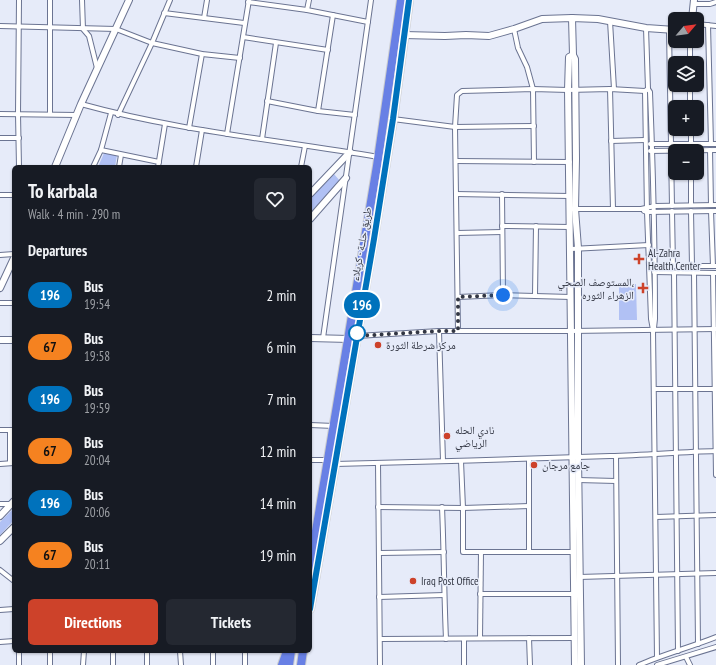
<!DOCTYPE html>
<meta charset="utf-8">
<style>
:root{--surface:#171b24;--page:#242831;--text:#f1f3f6;--muted:#9ea1a6;--accent:#cd422a}
body{margin:0;font-family:"PT Sans Narrow","Noto Naskh Arabic",sans-serif;background:var(--page);color:var(--text);height:100vh;display:flex;flex-direction:column;font-size:15px;white-space:nowrap}
*{box-sizing:border-box;margin:0}
p{font-size:13px;color:var(--muted)}
.icon{flex:none;width:22px;height:22px;fill:none;stroke:currentColor;stroke-width:2;stroke-linecap:round;stroke-linejoin:round}
.map{position:relative;flex:1;overflow:hidden}
.sheet{position:absolute;left:12px;top:165px;width:300px;height:488px;display:flex;flex-direction:column;background:var(--surface);border-radius:6px;box-shadow:0 1px 3px #0004}
.sheet>*{flex:none}
.badge{padding:0 8px;border-radius:13px;font-size:14px;line-height:26px}
.needle{width:26px;rotate:61deg}
.controls{position:absolute;left:668px;top:12px;display:grid;gap:8px}
.controls a{display:grid;place-items:center;width:36px;height:36px;border-radius:6px;background:var(--surface);box-shadow:0 1px 3px #0004;font-size:20px}
.you{position:absolute;width:20px;height:20px;margin:-10px;border:3px solid #fff;border-radius:50%;background:#1a73e8;box-shadow:0 0 0 6px #1a73e833}
.map>.badge{position:absolute;translate:-50% -50%;box-shadow:0 0 0 2px #fff}
h2{padding:0 16px;font-size:15px;line-height:36px}
.round{display:grid;place-items:center;flex:none;width:42px;height:42px;border-radius:6px;background:var(--page)}
.summary{display:flex;align-items:center;justify-content:space-between;height:68px;padding:0 16px}
h1{font-size:19px;font-weight:800;line-height:30px}
.button{display:flex;gap:8px;margin-top:auto;padding:8px 16px}
.button a{flex:1;height:46px;border-radius:6px;background:var(--accent);color:#fff;font-size:16px;font-weight:800;line-height:46px;text-align:center}
.button a+a{background:var(--page);color:var(--text)}
ul{padding:0;list-style:none}
li{display:flex;align-items:center;gap:12px;height:52px;padding:0 16px}
li div{flex:1}
li b{display:block;font-size:15px}
li em{font-style:normal}
li .badge{min-width:44px;font-weight:700;text-align:center}
.map>svg:first-child{display:block}
</style>
<div class="map">
<svg width="716" height="665" viewBox="0 0 716 665">
<rect width="100%" height="100%" fill="#e6ebf9"/>
<g fill="#b1c1f4">
<polygon points="104,153 117,155 115,167 98,167"/>
<polygon points="334,174 340,181 310,213 310,198"/>
<polygon points="636,284 637,320 619,320 619,285"/>
<polygon points="14,508 14,520 0,535 0,522"/>
</g>
<g fill="none" stroke-linecap="round" stroke-linejoin="round">
<defs>
<g id="street">
<polyline points="82,0 83,29 89,36 97,68"/>
<polyline points="248,2 307,10 368,22"/>
<polyline points="694,4 710,4 716,2"/>
<polyline points="307,10 309,0"/>
<polyline points="164,13 244,23"/>
<polyline points="204,18 207,0"/>
<polyline points="610,21 614,89"/>
<polyline points="697,24 716,26"/>
<polyline points="708,25 711,144"/>
<polyline points="0,26 116,29 152,43 202,54 240,58"/>
<path d="M646 28 648 89 650 92C653 168 655 243 655 319L654 328"/>
<polyline points="514,29 518,48 527,67 533,89 534,162"/>
<polyline points="669,30 671,144"/>
<polyline points="243,37 328,50"/>
<polyline points="690,63 690,41"/>
<polyline points="690,85 690,107"/>
<polyline points="610,89 613,209"/>
<polyline points="648,89 645,91 647,212 651,319 653,330 657,657"/>
<polyline points="267,101 318,111 355,115"/>
<path d="M81 104C178 131 279 140 378 157"/>
<polyline points="318,111 333,15"/>
<polyline points="0,114 77,115"/>
<polyline points="50,114 50,0"/>
<polyline points="118,115 152,43 170,0"/>
<polyline points="393,119 455,127 534,126"/>
<polyline points="189,128 202,54"/>
<polyline points="691,129 691,144"/>
<polyline points="227,134 249,0"/>
<polyline points="0,138 19,138"/>
<polyline points="262,139 276,43"/>
<polyline points="611,141 645,140"/>
<polyline points="650,144 716,144"/>
<polyline points="101,150 159,162"/>
<polyline points="710,150 711,205"/>
<polyline points="650,151 716,150"/>
<polyline points="671,151 672,206"/>
<polyline points="456,161 570,162"/>
<polyline points="19,167 18,114 19,0"/>
<polyline points="93,167 101,150 111,113"/>
<polyline points="119,167 121,155"/>
<polyline points="158,167 165,124"/>
<polyline points="196,167 202,130"/>
<polyline points="301,167 305,146"/>
<polyline points="456,194 570,196"/>
<polyline points="502,194 503,295"/>
<polyline points="0,195 14,195"/>
<polyline points="691,205 691,173"/>
<polyline points="573,209 641,209 655,206 716,205"/>
<polyline points="644,211 647,212 716,211"/>
<polyline points="672,211 673,266"/>
<polyline points="691,211 692,266"/>
<polyline points="711,211 713,266"/>
<polyline points="502,226 570,227"/>
<polyline points="457,233 502,232"/>
<polyline points="571,249 649,245"/>
<polyline points="0,255 14,254"/>
<polyline points="654,266 716,266"/>
<polyline points="654,272 716,273"/>
<polyline points="674,273 678,651"/>
<polyline points="694,273 698,644"/>
<polyline points="713,273 716,475"/>
<polyline points="535,296 536,226"/>
<polyline points="458,297 503,295 571,297"/>
<polyline points="0,303 14,303"/>
<polyline points="439,331 443,461"/>
<polyline points="458,331 455,127 457,95 462,91 533,89 568,90 610,89 645,91"/>
<polyline points="357,336 439,331 571,331 716,329"/>
<polyline points="323,338 371,0"/>
<polyline points="654,389 716,389"/>
<polyline points="310,425 334,426"/>
<polyline points="0,430 14,430"/>
<polyline points="616,456 618,665"/>
<polyline points="310,460 328,460"/>
<polyline points="461,461 463,508 463,552 574,552"/>
<polyline points="10,463 10,430"/>
<polyline points="378,463 380,665"/>
<polyline points="0,464 14,463"/>
<path d="M335 464C427 462 518 459 610 456 646 455 681 452 716 451"/>
<polyline points="578,480 616,481"/>
<polyline points="0,504 11,504"/>
<polyline points="378,507 463,508 529,506"/>
<path d="M442 507C444 552 444 595 446 639"/>
<polyline points="656,517 716,515"/>
<polyline points="529,552 529,459"/>
<polyline points="380,553 444,552"/>
<polyline points="0,570 14,581"/>
<polyline points="579,577 716,573"/>
<polyline points="480,594 574,594"/>
<polyline points="379,597 444,595"/>
<polyline points="0,610 14,609"/>
<polyline points="480,638 481,552"/>
<polyline points="529,638 530,665"/>
<polyline points="380,639 575,638"/>
<polyline points="0,642 14,641"/>
<polyline points="50,651 50,665"/>
<polyline points="180,651 181,665"/>
<polyline points="245,651 245,665"/>
<polyline points="686,657 690,665"/>
<polyline points="19,665 19,651"/>
<polyline points="83,665 84,651"/>
<polyline points="113,665 113,651"/>
<polyline points="147,665 147,651"/>
<polyline points="213,665 213,651"/>
<polyline points="464,665 464,639"/>
<path d="M639 665C664 654 691 647 716 637"/>
<polyline points="657,665 716,647"/>
</g>
<g id="secondary">
<polyline points="572,18 573,55 575,59 576,159 575,209 578,248 578,457 581,665"/>
<polyline points="692,19 694,0"/>
<polyline points="404,35 445,36 466,35 489,36 514,29 542,19 572,18 598,19 646,28 675,30"/>
<polyline points="573,55 569,57 568,90 575,665"/>
<polyline points="55,167 81,104 129,0"/>
<polyline points="310,194 350,152"/>
<polyline points="310,219 346,178"/>
<polyline points="0,288 14,258"/>
<polyline points="310,338 349,339"/>
<polyline points="0,340 14,340"/>
<polyline points="0,516 14,501"/>
<polyline points="0,541 14,527"/>
</g>
<g id="highway">
<polyline points="310,567 377,166 401,0"/>
<polyline points="310,609 375,231 393,119 409,0"/>
<polyline points="282,665 287,651"/>
<polyline points="289,665 291,651"/>
<polyline points="301,665 303,651"/>
</g>
</defs>
<use href="#street" stroke="#6b7492" stroke-width="6"/>
<use href="#secondary" stroke="#6b7492" stroke-width="8"/>
<use href="#highway" stroke="#cacbce" stroke-width="10"/>
<use href="#street" stroke="#fff" stroke-width="4"/>
<use href="#secondary" stroke="#fff" stroke-width="6"/>
<use href="#highway" stroke="#6880e5" stroke-width="8"/>
</g>
<g fill="none" stroke-linecap="round" stroke-linejoin="round">
<defs>
<polyline id="line" points="310,609 374,239 393,119 409,0"/>
</defs>
<use href="#line" stroke="#fff" stroke-width="9"/>
<use href="#line" stroke="#0072bc" stroke-width="6"/>
<polyline stroke="#323643" stroke-width="4" stroke-dasharray="0 7.2" points="357,333 356,336 439,331 458,331 458,297 503,295"/>
</g>
<g fill="#cd422a" stroke="#e6ebf9" stroke-width="1.5">
<path d="M637 253h4v4h4v4h-4v4h-4v-4h-4v-4h4z"/>
<path d="M641 282h4v4h4v4h-4v4h-4v-4h-4v-4h4z"/>
<circle cx="378" cy="345" r="4"/>
<circle cx="447" cy="436" r="4"/>
<circle cx="534" cy="465" r="4"/>
<circle cx="413" cy="581" r="4"/>
</g>
<circle fill="#fff" stroke="#0072bc" stroke-width="2" cx="357" cy="333" r="8"/>
<g text-anchor="middle" dominant-baseline="central" stroke-width="3" stroke-linejoin="round" paint-order="stroke">
<g font-size="11" fill="#323643" stroke="#e6ebf9">
<text transform="translate(361 244) rotate(-80)">طريق حلــة - كربلاء</text>
</g>
<g font-size="11" fill="#323643" stroke="#e6ebf9" text-anchor="start">
<text x="648" y="253">Al-Zahra<tspan x="648" dy="13">Health Center</tspan></text>
<text x="634" y="282" text-anchor="end">المستوصف الصحي،<tspan x="634" dy="13">الزهراء الثوره</tspan></text>
<text x="386" y="345">مركز شرطة الثورة</text>
<text x="455" y="430">نادي الحله<tspan x="455" dy="13">الرياضي</tspan></text>
<text x="542" y="465">جامع مرجان</text>
<text x="421" y="581">Iraq Post Office</text>
</g>
</g>
</svg>
<div class="controls">
<a><svg class="needle" viewBox="-14 -14 28 28"><path d="M0-13l5 13h-10z" fill="#e53935"/><path d="M0 13l5-13h-10z" fill="#9ea1a6"/></svg></a>
<a><svg class="icon" aria-label="layers" viewBox="0 0 24 24"><path d="M12 4l9 5-9 5-9-5zM3 14l9 5 9-5"/></svg></a>
<a>+</a>
<a>−</a>
</div>
<div class="you" style="left:503px;top:295px"></div>
<b class="badge" style="left:362px;top:305px;background:#0072bc;color:#fff">196</b>
<section class="sheet">
<div class="summary"><div><h1>To karbala</h1><p>Walk · 4 min · 290 m</p></div><a class="round"><svg class="icon" aria-label="heart" viewBox="0 0 24 24"><path d="M12 20l-8-8c-3-5 5-10 8-4 3-6 11-1 8 4z"/></svg></a></div>
<h2>Departures</h2>
<ul>
<li><span class="badge" style="background:#0072bc;color:#fff">196</span><div><b>Bus</b><p>19:54</p></div><em>2 min</em></li>
<li><span class="badge" style="background:#f58220;color:#111">67</span><div><b>Bus</b><p>19:58</p></div><em>6 min</em></li>
<li><span class="badge" style="background:#0072bc;color:#fff">196</span><div><b>Bus</b><p>19:59</p></div><em>7 min</em></li>
<li><span class="badge" style="background:#f58220;color:#111">67</span><div><b>Bus</b><p>20:04</p></div><em>12 min</em></li>
<li><span class="badge" style="background:#0072bc;color:#fff">196</span><div><b>Bus</b><p>20:06</p></div><em>14 min</em></li>
<li><span class="badge" style="background:#f58220;color:#111">67</span><div><b>Bus</b><p>20:11</p></div><em>19 min</em></li>
</ul>
<div class="button"><a>Directions</a><a>Tickets</a></div>
</section>
</div>
